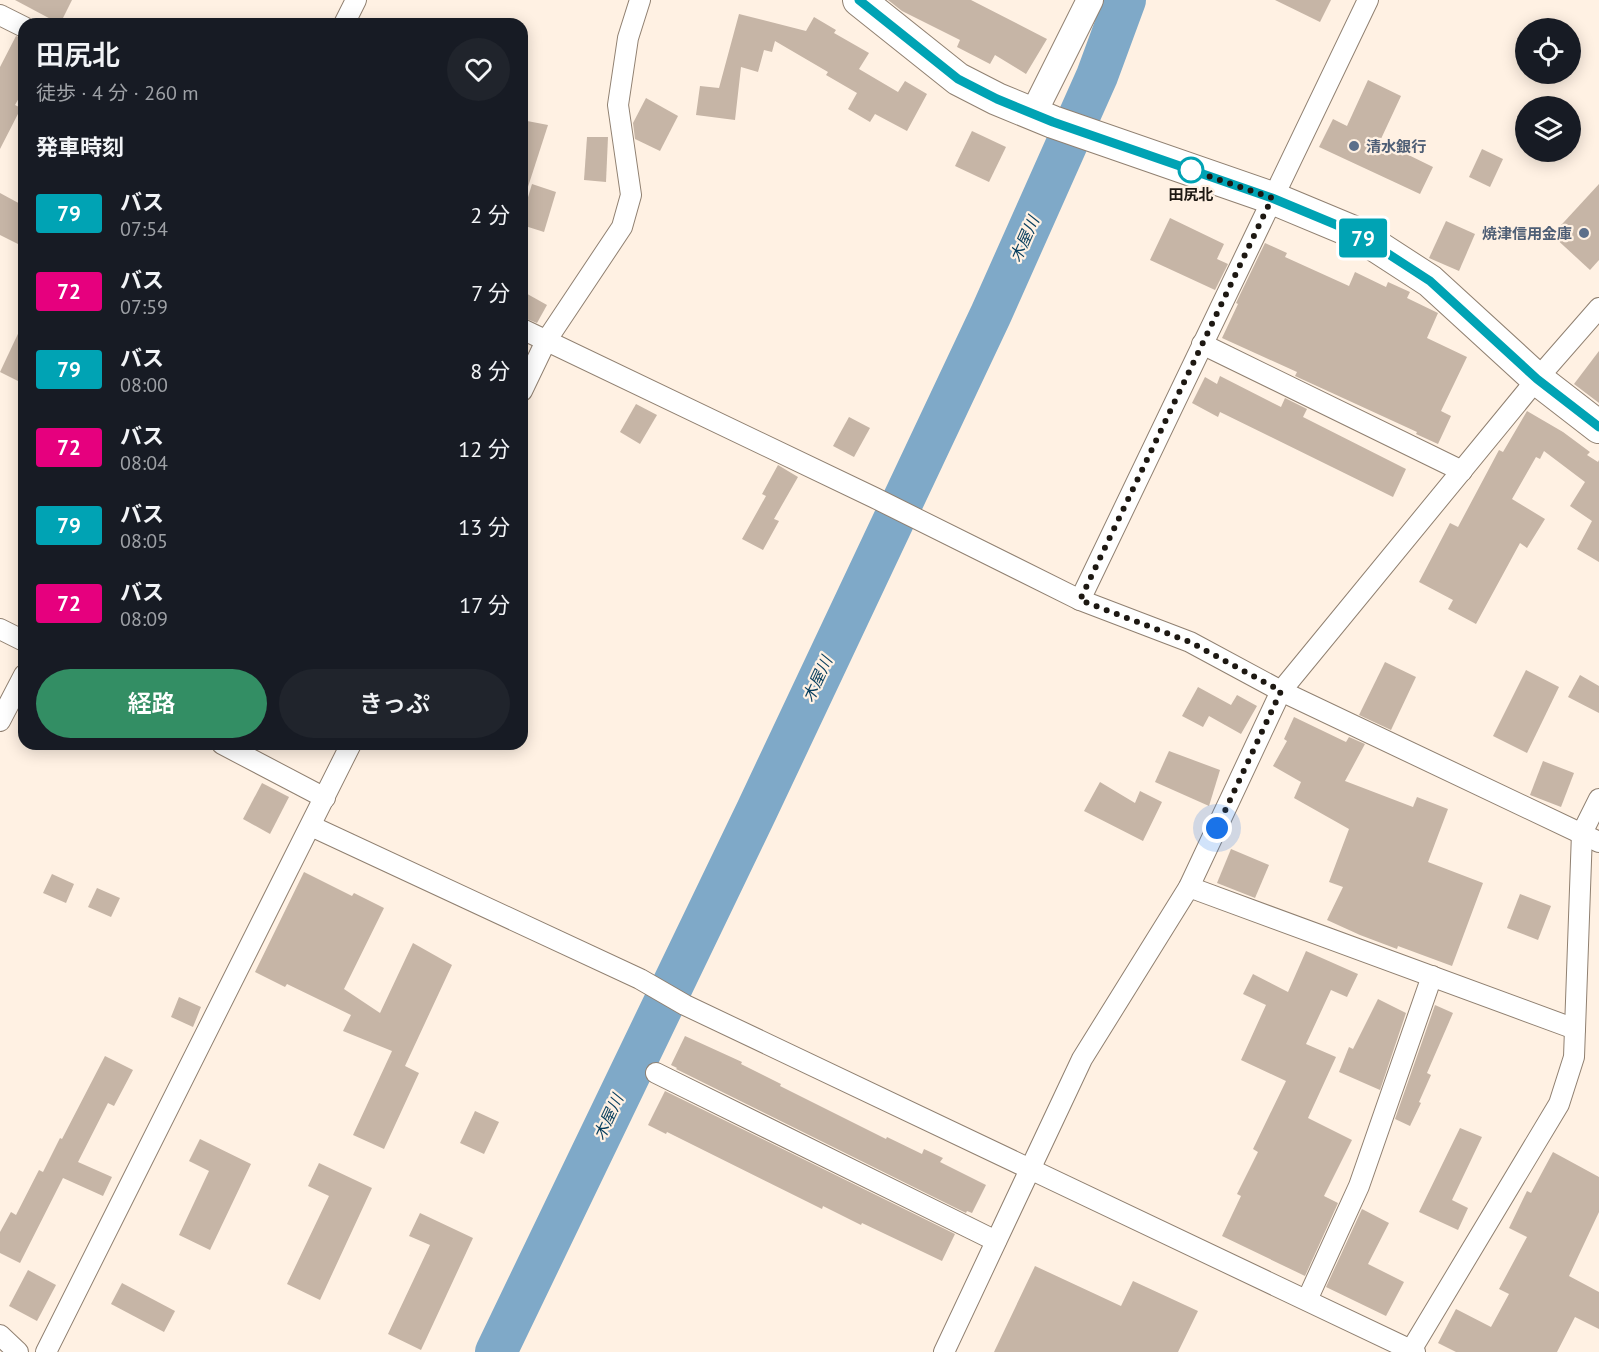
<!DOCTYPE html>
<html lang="ja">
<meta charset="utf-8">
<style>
:root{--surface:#171b24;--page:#20242c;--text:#f1f3f6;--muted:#9ea1a6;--accent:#338e64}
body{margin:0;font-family:"PT Sans","Noto Sans JP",sans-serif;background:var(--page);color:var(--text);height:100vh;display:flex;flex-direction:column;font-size:22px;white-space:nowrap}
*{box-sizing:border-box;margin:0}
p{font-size:20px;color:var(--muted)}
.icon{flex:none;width:33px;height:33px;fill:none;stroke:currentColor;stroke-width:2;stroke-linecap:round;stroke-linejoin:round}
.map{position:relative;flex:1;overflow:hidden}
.panel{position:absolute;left:18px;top:18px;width:510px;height:732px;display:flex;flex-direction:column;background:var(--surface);border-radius:18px;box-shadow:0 3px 15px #0003}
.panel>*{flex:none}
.badge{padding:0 12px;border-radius:4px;font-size:21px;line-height:39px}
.tools{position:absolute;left:1515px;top:18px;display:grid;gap:12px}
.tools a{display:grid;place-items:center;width:66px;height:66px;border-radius:50%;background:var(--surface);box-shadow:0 3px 15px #0003;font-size:30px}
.you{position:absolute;width:30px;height:30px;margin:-15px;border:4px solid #fff;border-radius:50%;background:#1a73e8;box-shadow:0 0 0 9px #1a73e833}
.map>.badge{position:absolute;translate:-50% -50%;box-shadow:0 0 0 3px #fff}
h2{padding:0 18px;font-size:22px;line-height:54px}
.round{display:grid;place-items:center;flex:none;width:63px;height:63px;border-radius:32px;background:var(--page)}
.summary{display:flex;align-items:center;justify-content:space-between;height:102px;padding:0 18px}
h1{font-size:28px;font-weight:600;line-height:45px}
.button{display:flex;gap:12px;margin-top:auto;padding:12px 18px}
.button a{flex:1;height:69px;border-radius:36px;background:var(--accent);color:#fff;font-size:24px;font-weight:600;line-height:69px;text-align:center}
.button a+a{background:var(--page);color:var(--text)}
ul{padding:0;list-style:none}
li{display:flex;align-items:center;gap:18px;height:78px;padding:0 18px}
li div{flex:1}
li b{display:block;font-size:22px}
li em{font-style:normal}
li .badge{min-width:66px;font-weight:700;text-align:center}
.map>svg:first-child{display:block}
</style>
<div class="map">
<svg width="1599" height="1352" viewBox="0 0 1599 1352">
<rect width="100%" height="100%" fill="#fff1e3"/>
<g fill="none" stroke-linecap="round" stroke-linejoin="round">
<polyline stroke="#7fa9c8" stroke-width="42" points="496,1352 757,810 991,314 1097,76 1125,0"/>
</g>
<g fill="#c6b5a6">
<polygon points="15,0 72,0 60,24"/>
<polygon points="888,0 971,0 1047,39 1026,74 995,55 990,64 957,47 960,40 902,11"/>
<polygon points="1275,0 1331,0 1320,22"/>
<polygon points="739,14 806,31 814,17 836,30 834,33 869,53 859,69 898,92 905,81 927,94 907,131 875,114 870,122 848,109 857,93 826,75 828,72 775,41 772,52 764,50 758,72 741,67 735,120 696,115 700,86 719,88"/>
<polygon points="16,36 24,39 24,89 15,105 21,108 0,149 0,67"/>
<polygon points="1368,80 1401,96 1380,141 1433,167 1420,194 1319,147 1333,119 1347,126"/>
<polygon points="646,98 678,116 660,151 635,139 633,123"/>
<polygon points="522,120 548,125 526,193 522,192"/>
<polygon points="972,131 1006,147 989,182 955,166"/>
<polygon points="587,137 608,137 606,182 584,180"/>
<polygon points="1482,149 1503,159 1490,187 1469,177"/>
<polygon points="532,184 556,192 544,232 522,225 522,217"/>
<polygon points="1599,184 1599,260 1590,270 1552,235"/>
<polygon points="0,193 24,206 24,247 0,235"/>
<polygon points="1170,218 1224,244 1217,259 1228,264 1215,290 1150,260"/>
<polygon points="1446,221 1475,234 1459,271 1429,258"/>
<polygon points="1265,243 1287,253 1285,257 1349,286 1355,272 1386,287 1388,282 1410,292 1407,298 1438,313 1427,338 1467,357 1441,411 1451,416 1438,444 1416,434 1417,432 1295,376 1297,372 1222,338 1238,304 1236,303"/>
<polygon points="522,291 547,305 537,323 522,317"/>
<polygon points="24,321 24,384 0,372"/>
<polygon points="1599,351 1599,403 1574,384"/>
<polygon points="1220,376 1281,407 1285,398 1307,409 1303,417 1406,469 1393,497 1220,412 1218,417 1192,403 1205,377 1217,384"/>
<polygon points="636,404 657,415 640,444 620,432"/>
<polygon points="1527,411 1563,432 1590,452 1587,455 1598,462 1599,460 1599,562 1577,549 1592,521 1570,506 1585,482 1544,451 1540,459 1536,457 1512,499 1545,519 1527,548 1520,543 1476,624 1448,609 1453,600 1419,582 1450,523 1458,527 1499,450 1503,452"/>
<polygon points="849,417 870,428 854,457 833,446"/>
<polygon points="778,465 798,477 774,519 779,521 763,550 742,539 766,496 762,494"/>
<polygon points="1385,662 1416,677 1391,730 1359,715"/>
<polygon points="1526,670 1559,687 1527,753 1493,736"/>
<polygon points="1580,675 1599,686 1599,713 1568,697"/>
<polygon points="1198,687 1231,705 1237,695 1257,706 1241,734 1209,716 1203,727 1182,716"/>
<polygon points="1294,717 1346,742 1349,737 1365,744 1345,781 1413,807 1417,797 1448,809 1428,862 1483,883 1452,966 1398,946 1397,949 1360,935 1327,920 1343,887 1329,882 1349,829 1294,798 1301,782 1273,766 1287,741 1284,739"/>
<polygon points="1169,751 1220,770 1209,806 1155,782"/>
<polygon points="1543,761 1574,773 1561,807 1530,795"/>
<polygon points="1100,782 1135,803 1140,791 1162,802 1143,841 1084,811"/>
<polygon points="262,783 289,797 270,834 243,819"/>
<polygon points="1231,849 1269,865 1255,898 1217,883"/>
<polygon points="304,872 352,896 354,893 384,908 344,989 380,1013 413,943 452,965 405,1066 419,1073 384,1149 353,1135 392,1051 343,1031 351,1015 287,984 285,987 255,972"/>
<polygon points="52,874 74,884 66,903 43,893"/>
<polygon points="97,888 120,898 111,917 88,907"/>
<polygon points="1520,894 1551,906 1538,940 1507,928"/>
<polygon points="1306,951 1358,974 1347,997 1331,990 1306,1044 1336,1057 1308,1118 1352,1140 1324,1196 1338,1203 1305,1276 1222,1236 1241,1196 1237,1194 1258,1152 1253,1149 1286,1081 1241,1060 1266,1005 1243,994 1253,974 1288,992"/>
<polygon points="179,997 201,1007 193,1027 171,1017"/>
<polygon points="1378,999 1406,1013 1380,1090 1339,1072 1349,1047 1353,1049"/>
<polygon points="1435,1005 1453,1013 1427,1073 1431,1075 1419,1102 1421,1103 1410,1126 1395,1119"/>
<polygon points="685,1036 742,1062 741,1064 781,1084 780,1086 886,1139 887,1137 922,1154 924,1149 943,1158 940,1162 986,1185 972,1213 967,1211 966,1213 676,1069 677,1068 671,1065"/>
<polygon points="105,1056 133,1070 114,1106 108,1103 78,1162 112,1177 103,1196 63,1178 20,1263 0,1253 0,1232 11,1212 16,1215 39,1170 43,1172 60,1138 62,1139"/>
<polygon points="665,1091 955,1234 942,1261 862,1223 861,1225 823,1206 822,1209 667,1132 666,1134 648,1125"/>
<polygon points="475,1111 499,1122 484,1154 460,1143"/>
<polygon points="1460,1128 1482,1137 1452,1200 1468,1208 1458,1230 1419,1212"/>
<polygon points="200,1139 251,1164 210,1250 179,1235 209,1171 189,1161"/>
<polygon points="1553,1152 1599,1177 1599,1212 1569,1276 1599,1292 1599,1329 1575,1317 1557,1352 1456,1352 1438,1343 1456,1309 1491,1327 1509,1294 1499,1289 1527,1237 1509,1228 1527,1191 1531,1193"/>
<polygon points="319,1163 372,1188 320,1300 287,1284 329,1196 308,1186"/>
<polygon points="1362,1209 1389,1223 1368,1264 1404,1282 1386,1316 1326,1287"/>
<polygon points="420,1213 473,1238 421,1350 388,1334 430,1245 409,1236"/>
<polygon points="1035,1266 1121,1306 1133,1281 1198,1311 1178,1352 994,1352"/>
<polygon points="28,1270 56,1285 37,1321 9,1306"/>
<polygon points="122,1283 175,1311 164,1332 111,1304"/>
</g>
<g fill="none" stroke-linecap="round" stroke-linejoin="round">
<defs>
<g id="minor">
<polyline points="0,15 24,27"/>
<polyline points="344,24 356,0"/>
<polyline points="522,329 875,498 1080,600 1190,642 1281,691 1599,842"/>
<polyline points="1202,344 1462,471"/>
<polyline points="522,391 546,341 622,227 631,195 618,105 628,38 640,0"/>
<polyline points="1080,600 1368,0"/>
<polyline points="0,629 24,641"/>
<polyline points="0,721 24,675"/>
<polyline points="222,744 325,798"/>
<polyline points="311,826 640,979 685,1005 1415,1352"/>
<polyline points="1189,887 1575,1029"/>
<polyline points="656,1073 996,1241"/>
<polyline points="1307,1300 1359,1186 1432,976"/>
<polyline points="0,1335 18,1352"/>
<polyline points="46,1352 351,744"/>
<polyline points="944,1352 1082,1059 1189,887 1281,691 1537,379 1599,308"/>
<polyline points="1410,1352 1559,1104 1574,1057 1582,833 1599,799"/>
</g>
<polyline id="tertiary" points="1033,114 1090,0"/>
<polyline id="primary" points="859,0 958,79 997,99 1053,122 1272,198 1356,233 1430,281 1537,379 1599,427"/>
</defs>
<use href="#minor" stroke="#908071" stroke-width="22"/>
<use href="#tertiary" stroke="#908071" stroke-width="28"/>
<use href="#primary" stroke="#908071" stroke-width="34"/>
<use href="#minor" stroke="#fff" stroke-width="20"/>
<use href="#tertiary" stroke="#fff" stroke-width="26"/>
<use href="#primary" stroke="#fff" stroke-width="32"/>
</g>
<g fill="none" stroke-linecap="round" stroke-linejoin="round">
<defs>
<polyline id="line" points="859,0 958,79 997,99 1053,122 1272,198 1356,233 1430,281 1537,379 1599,427"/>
</defs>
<use href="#line" stroke="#fff" stroke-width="14"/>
<use href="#line" stroke="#00a3b4" stroke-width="9"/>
<polyline stroke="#1d1812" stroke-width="6" stroke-dasharray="0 10.8" points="1191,170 1185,168 1272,198 1080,600 1190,642 1281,691 1217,828"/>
</g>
<g fill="#5c6f8a" stroke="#fff1e3" stroke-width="2">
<circle cx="1354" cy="146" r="6"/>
<circle cx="1584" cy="233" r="6"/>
</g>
<circle fill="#fff" stroke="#00a3b4" stroke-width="3" cx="1191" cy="170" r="12"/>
<g text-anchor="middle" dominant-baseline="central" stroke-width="4.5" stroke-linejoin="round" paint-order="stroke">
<g font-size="15" font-weight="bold" fill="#4e5e75" stroke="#fff1e3" text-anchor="start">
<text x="1366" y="146">清水銀行</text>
<text x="1572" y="233" text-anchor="end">焼津信用金庫</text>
</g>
<g font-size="15" font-weight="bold" fill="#1d1812" stroke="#fff1e3">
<text x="1191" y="194">田尻北</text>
</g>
<g font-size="16" font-style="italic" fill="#063d5c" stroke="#fff1e3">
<text transform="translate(1024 239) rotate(-66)">木屋川</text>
<text transform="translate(817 679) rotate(-65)">木屋川</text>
<text transform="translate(608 1117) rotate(-65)">木屋川</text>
</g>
</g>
</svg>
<div class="tools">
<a><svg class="icon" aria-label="locate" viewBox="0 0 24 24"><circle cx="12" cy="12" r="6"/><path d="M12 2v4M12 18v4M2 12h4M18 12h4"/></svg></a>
<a><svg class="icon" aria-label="layers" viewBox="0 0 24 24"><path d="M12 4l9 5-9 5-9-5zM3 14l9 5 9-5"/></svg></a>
</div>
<div class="you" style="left:1217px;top:828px"></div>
<b class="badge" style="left:1363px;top:238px;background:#00a3b4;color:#fff">79</b>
<section class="panel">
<div class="summary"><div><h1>田尻北</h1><p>徒歩 · 4 分 · 260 m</p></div><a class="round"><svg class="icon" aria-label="heart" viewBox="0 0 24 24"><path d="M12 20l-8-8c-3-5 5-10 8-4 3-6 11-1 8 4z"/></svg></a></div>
<h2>発車時刻</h2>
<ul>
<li><span class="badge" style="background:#00a3b4;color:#fff">79</span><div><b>バス</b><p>07:54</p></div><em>2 分</em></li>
<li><span class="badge" style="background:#e6007e;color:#fff">72</span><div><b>バス</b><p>07:59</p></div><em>7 分</em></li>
<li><span class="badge" style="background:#00a3b4;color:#fff">79</span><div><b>バス</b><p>08:00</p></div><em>8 分</em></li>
<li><span class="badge" style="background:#e6007e;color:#fff">72</span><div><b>バス</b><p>08:04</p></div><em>12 分</em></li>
<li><span class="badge" style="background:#00a3b4;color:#fff">79</span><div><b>バス</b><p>08:05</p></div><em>13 分</em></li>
<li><span class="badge" style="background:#e6007e;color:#fff">72</span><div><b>バス</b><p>08:09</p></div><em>17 分</em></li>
</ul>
<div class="button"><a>経路</a><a>きっぷ</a></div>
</section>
</div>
